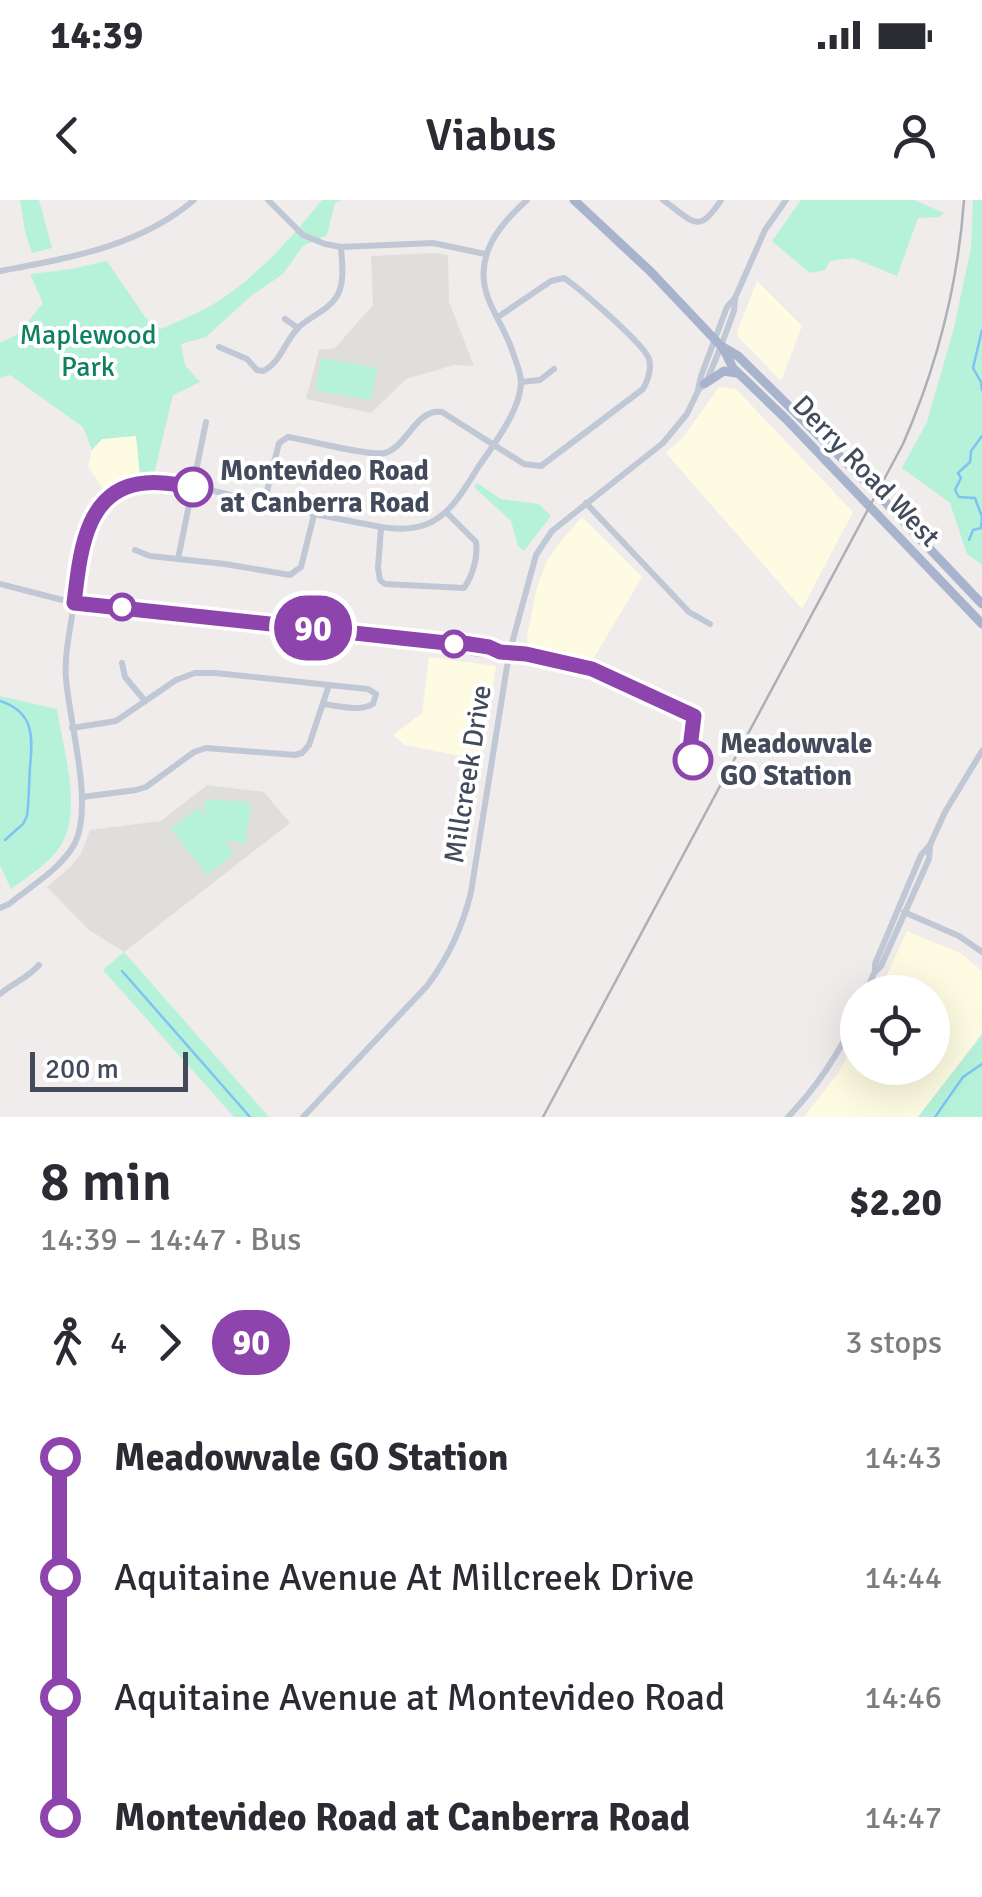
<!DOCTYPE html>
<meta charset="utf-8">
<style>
:root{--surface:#fff;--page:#f7f7f7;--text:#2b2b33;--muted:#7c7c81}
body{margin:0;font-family:Signika,sans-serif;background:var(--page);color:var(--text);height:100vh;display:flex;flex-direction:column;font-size:38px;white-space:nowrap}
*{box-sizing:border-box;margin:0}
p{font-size:32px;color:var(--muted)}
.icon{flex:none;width:55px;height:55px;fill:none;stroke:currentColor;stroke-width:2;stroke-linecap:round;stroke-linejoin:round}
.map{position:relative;height:917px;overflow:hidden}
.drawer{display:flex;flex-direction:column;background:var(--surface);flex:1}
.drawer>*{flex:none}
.badge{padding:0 20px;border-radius:32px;font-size:35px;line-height:65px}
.tools{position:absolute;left:840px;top:775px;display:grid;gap:20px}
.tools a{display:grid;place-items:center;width:110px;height:110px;border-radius:50%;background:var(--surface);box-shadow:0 10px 40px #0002;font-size:50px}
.scale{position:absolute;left:30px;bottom:25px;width:158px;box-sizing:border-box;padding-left:10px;border:5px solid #434a5b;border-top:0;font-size:28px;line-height:35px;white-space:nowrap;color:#434a5b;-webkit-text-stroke:8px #fff;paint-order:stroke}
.map>.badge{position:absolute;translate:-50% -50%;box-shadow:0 0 0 5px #fff}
.legs{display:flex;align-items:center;gap:15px;height:110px;padding:0 40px;font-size:32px}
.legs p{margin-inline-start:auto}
.summary{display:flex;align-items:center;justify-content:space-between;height:170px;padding:0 40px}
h1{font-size:55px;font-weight:600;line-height:75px}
ul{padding:0 40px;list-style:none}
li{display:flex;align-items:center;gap:35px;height:120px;font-size:38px}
li i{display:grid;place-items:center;width:15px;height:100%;margin:0 12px;background:currentColor}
li i::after{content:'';width:25px;height:25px;margin:-12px;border:8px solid;border-radius:50%;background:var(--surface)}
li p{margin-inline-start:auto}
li:first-child i{background:linear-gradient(#0000 50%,currentColor 0)}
li:last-child i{background:linear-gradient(currentColor 50%,#0000 0)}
.status{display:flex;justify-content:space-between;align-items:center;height:70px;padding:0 50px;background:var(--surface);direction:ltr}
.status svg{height:28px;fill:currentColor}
header{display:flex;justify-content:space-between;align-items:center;height:130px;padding:0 40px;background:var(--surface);font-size:45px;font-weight:600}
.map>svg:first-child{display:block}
</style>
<div class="status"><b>14:39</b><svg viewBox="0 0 49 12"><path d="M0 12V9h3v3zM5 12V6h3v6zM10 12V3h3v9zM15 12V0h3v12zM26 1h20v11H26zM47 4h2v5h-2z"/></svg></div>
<header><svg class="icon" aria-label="back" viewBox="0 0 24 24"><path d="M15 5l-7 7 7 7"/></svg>Viabus<svg class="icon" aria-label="person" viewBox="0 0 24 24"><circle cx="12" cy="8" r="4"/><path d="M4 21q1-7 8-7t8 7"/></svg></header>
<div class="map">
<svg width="982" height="917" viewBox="0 0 982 917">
<rect width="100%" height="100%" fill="#efeceb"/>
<g fill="#fdfbe1">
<polygon points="757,81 802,126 781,181 739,138 737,132"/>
<polygon points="719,187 736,189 853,312 802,409 666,253 684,236"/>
<polygon points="137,235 140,275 118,282 104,291 88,266 92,250 102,239"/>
<polygon points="582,317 642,377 591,463 574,455 528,446 527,435 537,387 546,363 556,347"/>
<polygon points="429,457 496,466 481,560 405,545 393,535 422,513"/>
<polygon points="907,731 962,754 982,771 982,833 918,917 804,917 840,870 857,839 858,868 932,868 932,792 879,792"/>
</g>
<g fill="#e0dddd">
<polygon points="433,53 448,55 449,102 474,166 454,165 406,179 371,213 306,199 319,150 335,148 373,105 371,56"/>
<polygon points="207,585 264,592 290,623 124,752 89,730 47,687 70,667 81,654 90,630 161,621"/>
</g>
<g fill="#b5f2d9">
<polygon points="20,0 39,0 52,48 32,53 25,31"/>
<path d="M322 0H342L335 3 327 35 303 46 283 74 251 96 206 137 181 144 185 165 200 182 173 195 154 274 140 275 136 236 102 239 92 250 83 227 10 175 0 178V143L18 134 43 103 30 74 71 69 107 61 145 117 161 129C178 121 196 114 212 105 256 78 290 40 322 0Z"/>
<polygon points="801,0 914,0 944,13 939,17 918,18 897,76 853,58 830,61 825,70 810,73 772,41"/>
<polygon points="973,0 982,0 982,365 967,354 950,303 902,268 927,222 954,128 971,48"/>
<polygon points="321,158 377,168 371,200 316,191"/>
<polygon points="477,283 501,299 539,304 551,316 524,351 518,346 511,321 474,287"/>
<path d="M0 496 57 509C63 549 84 614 59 648 47 665 27 677 11 689L0 665Z"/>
<polygon points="204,599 248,602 251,606 245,644 224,640 234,653 207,675 171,629 198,608 206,617"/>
<polygon points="124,752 269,917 234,917 103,770"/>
<polygon points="982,835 982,917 918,917"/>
</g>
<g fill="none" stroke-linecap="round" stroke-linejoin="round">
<g stroke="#7ec3f3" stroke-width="2.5">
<polyline points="982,130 973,168 981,182 982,190"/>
<polyline points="969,340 973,330 981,328 982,317 975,298 959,297 955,290 961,278 958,273 970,262 971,251 982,236"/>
<path d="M0 501C34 512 33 536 30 567 29 583 29 600 27 616L23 624 5 640"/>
<polyline points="122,771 250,917"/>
<polyline points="935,917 963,877 982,864"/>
</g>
<g stroke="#c0c7d5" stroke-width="6">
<polyline points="268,0 303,35 325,44 341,47 433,43 485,54"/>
<path d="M663 0C692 20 698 37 721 0"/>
<path d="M0 71C68 58 139 47 194 0"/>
<polyline points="285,119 298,128"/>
<path d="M219 147 247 159 257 170 263 171C281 163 285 140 299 127 310 116 328 111 337 96 345 82 342 63 341 47"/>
<polyline points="521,182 540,180 554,169"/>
<polyline points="698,190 701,176 727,107 735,98 765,30 786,0"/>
<path d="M264 303 279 243 288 237C308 240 371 257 385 253 408 246 416 208 442 212L524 264 541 266 643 189C648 180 652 170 649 159 645 145 579 88 564 78L551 81 498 117"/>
<polyline points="586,303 689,412 710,424"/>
<path d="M381 328 378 368 380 380 385 384 464 388C473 375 478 357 476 342L446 312"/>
<polyline points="135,350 150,356 225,364 290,375 301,367 314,315"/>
<polyline points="178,359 206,222"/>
<path d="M0 384 74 403 456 444C476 441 491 450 509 454"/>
<path d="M456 444C467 455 484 456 498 452"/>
<polyline points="122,463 125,477 145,501"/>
<path d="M72 528 116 521 176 480 195 473H215L329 485 368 489 376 494 373 504C359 512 339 506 323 504"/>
<polyline points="82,597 136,590 146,587 194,552 206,548 295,555 302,553 309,545 329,485"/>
<path d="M0 708 9 704C31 686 62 668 75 643 94 604 69 522 66 478 64 453 71 427 74 403 77 381 76 355 84 335 92 311 112 291 136 284 165 276 219 293 248 299 285 308 322 316 360 323 382 327 404 333 427 324 450 315 464 290 477 269 492 247 521 210 521 182 521 173 516 162 513 153 507 133 495 117 488 98 473 57 498 26 527 0"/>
<polyline points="904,712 959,736 982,752"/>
<polyline points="876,771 881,766 929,659 930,646"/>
<polyline points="866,792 875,771 875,764 921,655 930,645 945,612 982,551"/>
<path d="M0 794C13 783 28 778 39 765"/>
<path d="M303 917 427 786C448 758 463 726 471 692L509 454 536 355 552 331 663 243 687 214 698 191 708 178 721 146 734 111 735 98"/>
<path d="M788 917C818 886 840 852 858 813"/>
</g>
<g stroke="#a8b4ce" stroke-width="9">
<polyline points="574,0 651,72 721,146 738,156 872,288 982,404"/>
<polyline points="723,148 733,168 787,220 982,424"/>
<polyline points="704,184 724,171 736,173"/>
</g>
<path stroke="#adafb7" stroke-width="2.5" d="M543 917 903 244C937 166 958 85 964 0"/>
</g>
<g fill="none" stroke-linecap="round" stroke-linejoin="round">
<defs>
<path id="line-1" d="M193 287C178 285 161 281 145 283 84 288 80 356 74 403L456 444 463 443 489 447 500 452 526 454 592 469 694 516 690 548 693 560"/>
</defs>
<use href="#line-1" stroke="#fff" stroke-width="22"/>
<use href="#line-1" stroke="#8e44ad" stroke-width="15"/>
</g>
<g fill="#fff" stroke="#8e44ad" stroke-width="5">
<circle cx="193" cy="287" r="18"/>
<circle cx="122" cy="407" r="12"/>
<circle cx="454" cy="444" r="12"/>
<circle cx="693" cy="560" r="18"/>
</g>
<g text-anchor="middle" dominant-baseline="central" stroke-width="8" stroke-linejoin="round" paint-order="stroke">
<g font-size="28" fill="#0e815f" stroke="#fff">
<text x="88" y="135">Maplewood<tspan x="88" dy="32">Park</tspan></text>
</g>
<g font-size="28" font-weight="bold" fill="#434a5b" stroke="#fff" text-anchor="start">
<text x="220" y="271">Montevideo Road<tspan x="220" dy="32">at Canberra Road</tspan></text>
<text x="720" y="544">Meadowvale<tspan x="720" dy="32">GO Station</tspan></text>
</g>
<g font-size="28" fill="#434a5b" stroke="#fff">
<text transform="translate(866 271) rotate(46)">Derry Road West</text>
<text transform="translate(468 574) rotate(-81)">Millcreek Drive</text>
</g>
</g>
</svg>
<div class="tools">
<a><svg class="icon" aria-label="locate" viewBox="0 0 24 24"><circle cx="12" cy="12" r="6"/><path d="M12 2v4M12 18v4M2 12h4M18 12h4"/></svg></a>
</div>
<div class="scale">200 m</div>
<b class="badge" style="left:313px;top:428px;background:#8e44ad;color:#fff">90</b>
</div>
<section class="drawer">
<div class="summary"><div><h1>8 min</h1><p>14:39 – 14:47 · Bus</p></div><b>$2.20</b></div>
<div class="legs"><svg class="icon" aria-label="walk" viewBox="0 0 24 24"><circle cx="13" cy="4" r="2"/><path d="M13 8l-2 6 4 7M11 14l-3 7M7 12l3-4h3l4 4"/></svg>4<svg class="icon" aria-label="forward" viewBox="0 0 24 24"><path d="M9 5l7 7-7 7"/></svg><b class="badge" style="background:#8e44ad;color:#fff">90</b><p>3 stops</p></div>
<ul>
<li><i style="color:#8e44ad"></i><b>Meadowvale GO Station</b><p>14:43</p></li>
<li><i style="color:#8e44ad"></i><span>Aquitaine Avenue At Millcreek Drive</span><p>14:44</p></li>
<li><i style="color:#8e44ad"></i><span>Aquitaine Avenue at Montevideo Road</span><p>14:46</p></li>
<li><i style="color:#8e44ad"></i><b>Montevideo Road at Canberra Road</b><p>14:47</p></li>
</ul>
</section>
